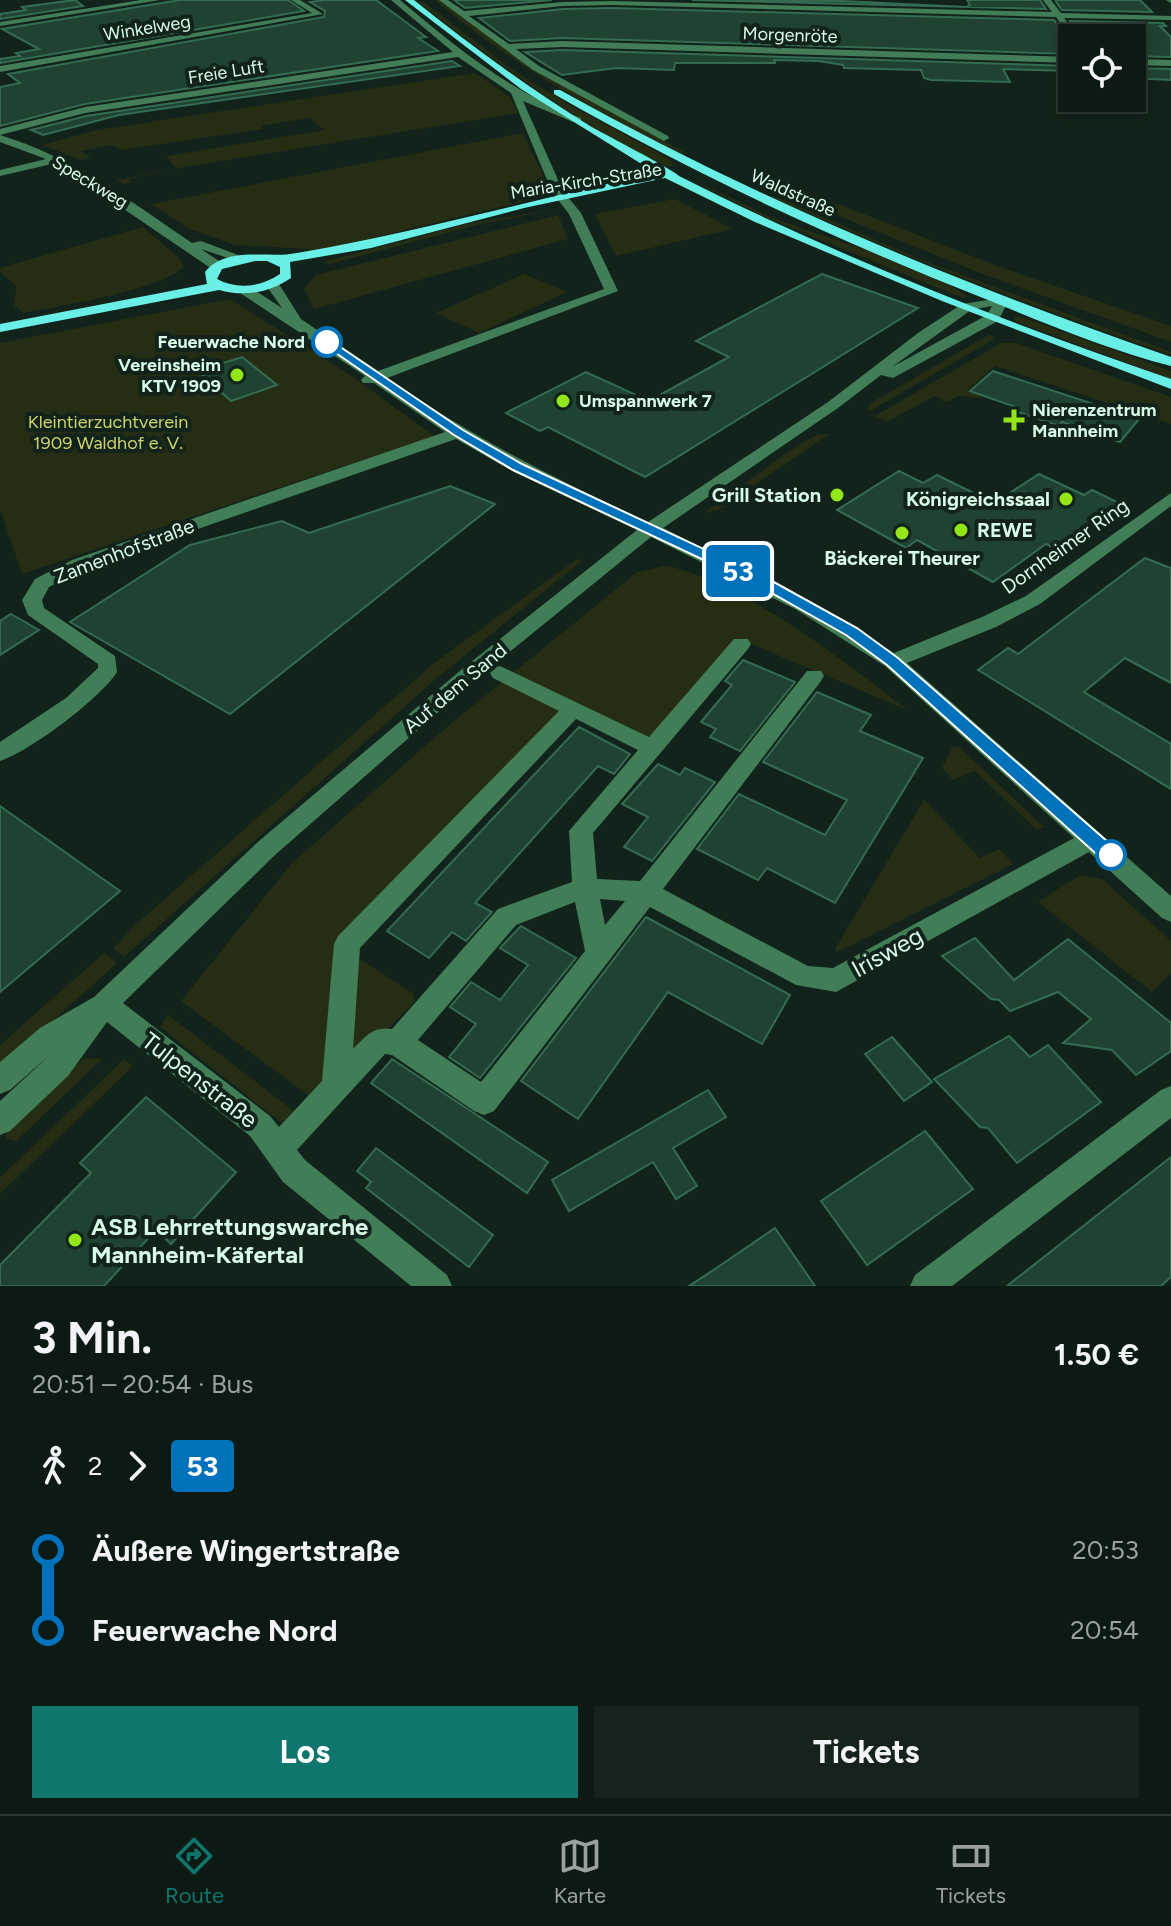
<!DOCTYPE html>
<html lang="de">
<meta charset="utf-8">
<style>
:root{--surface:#0d1a14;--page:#16231d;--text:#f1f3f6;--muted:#9aa1a0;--line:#2d3834;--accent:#0f766e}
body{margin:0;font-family:Figtree,sans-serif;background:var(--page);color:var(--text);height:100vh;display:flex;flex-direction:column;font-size:30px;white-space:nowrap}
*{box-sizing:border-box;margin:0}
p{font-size:26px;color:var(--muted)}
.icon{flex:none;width:44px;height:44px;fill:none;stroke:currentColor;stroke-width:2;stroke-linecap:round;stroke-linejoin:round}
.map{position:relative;height:1286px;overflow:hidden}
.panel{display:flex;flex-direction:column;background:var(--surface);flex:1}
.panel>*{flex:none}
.badge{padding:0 16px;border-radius:6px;font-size:28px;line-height:52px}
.tools{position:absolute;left:1058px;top:24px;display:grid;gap:16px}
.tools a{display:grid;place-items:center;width:88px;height:88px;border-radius:0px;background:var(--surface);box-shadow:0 4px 12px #0003,0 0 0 2px var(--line);font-size:40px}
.map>.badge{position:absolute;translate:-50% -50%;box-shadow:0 0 0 4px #fff}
.legs{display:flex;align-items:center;gap:12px;height:88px;padding:0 32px;font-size:26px}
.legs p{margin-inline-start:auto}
.headline{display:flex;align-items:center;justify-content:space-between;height:136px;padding:0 32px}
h1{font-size:44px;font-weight:700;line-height:60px}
.action{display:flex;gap:16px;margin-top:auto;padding:16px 32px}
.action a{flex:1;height:92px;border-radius:0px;background:var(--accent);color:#fff;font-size:32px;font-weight:700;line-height:92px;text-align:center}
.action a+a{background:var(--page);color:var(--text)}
ul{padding:0 32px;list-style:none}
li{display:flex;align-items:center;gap:28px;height:80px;font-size:30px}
li i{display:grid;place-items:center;width:12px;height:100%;margin:0 10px;background:currentColor}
li i::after{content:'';width:20px;height:20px;margin:-10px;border:6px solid;border-radius:50%;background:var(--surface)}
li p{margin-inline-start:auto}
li:first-child i{background:linear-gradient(#0000 50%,currentColor 0)}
li:last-child i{background:linear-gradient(currentColor 50%,#0000 0)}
.tab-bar{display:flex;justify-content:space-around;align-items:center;height:112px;border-top:2px solid var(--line);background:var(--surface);font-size:22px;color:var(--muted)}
.tab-bar a{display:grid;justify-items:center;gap:4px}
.tab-bar .active{color:var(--accent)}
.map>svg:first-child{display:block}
</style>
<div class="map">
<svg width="1171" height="1286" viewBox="0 0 1171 1286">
<rect width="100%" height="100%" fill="#11231a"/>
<g fill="#262d15">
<path d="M415 0 425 3 513 70 566 103 660 154 674 163 672 166C641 172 449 27 415 0Z"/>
<path d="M435 0H440L535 70 684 152 680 154C593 110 509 63 435 0Z"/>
<polygon points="475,73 510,97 518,113 178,168 128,179 131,182 123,184 117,180 176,168 166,156 325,130 309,118 261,126 263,129 121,150 112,145 81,151 91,158 81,160 42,145 97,130"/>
<polygon points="523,133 550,190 547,196 313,252 308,249 235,245 190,229 151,204"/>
<path d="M693 181C722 191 748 208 777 219 840 244 909 258 966 295L965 299 767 218Z"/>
<polygon points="807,192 1000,267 1171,326 1171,342 980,273 792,197"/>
<path d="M771 197H777L922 260 1171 352V355C1035 308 902 256 771 197Z"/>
<polygon points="675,199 733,229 616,256 595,214"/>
<polygon points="561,208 477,225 330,264 323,262 466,224"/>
<polygon points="558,215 568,239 314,309 304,289 316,275"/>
<path d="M143 227 178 257 184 266C167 289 54 307 23 313L14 305 17 286 0 272V268Z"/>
<polygon points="524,274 567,292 479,333 436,313"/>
<polygon points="230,299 349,374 434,436 22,574 0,509 0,343"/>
<polygon points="1014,317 1022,317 1171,371 1171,379 1014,321"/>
<polygon points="990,334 994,338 986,344 870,411 868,408 871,403"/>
<polygon points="1001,343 1016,343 1171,397 1171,424 995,366 967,390 983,396 980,398 958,396 947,402 934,396 887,422 875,416"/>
<polygon points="829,434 718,510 704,513 792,449 816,435"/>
<polygon points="577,559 582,561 438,677 124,957 113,949 135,925 433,664"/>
<path d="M664 566C733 575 851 665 907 710L749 643 652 737 639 739 569 704 348 934 322 1087 312 1098 181 1001 292 863 448 726 637 572Z"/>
<polygon points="958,746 1044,827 1037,830 975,771 953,780 942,768 952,748"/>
<polygon points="924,800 980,858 999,849 1013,864 837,952 835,949"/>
<polygon points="1080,875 1102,879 1171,941 1171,973 1152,992 1038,902"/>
<polygon points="104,953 117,963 0,1068 0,1045"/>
<polygon points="361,960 414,994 414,1002 352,1065 354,961"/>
<polygon points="168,1015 294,1111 283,1124 160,1027"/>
<polygon points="84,1058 102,1059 16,1141 6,1138 6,1130"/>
<polygon points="124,1059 133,1066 0,1194 0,1178"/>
</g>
<g fill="#1f4231" stroke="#336c50" stroke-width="2">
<polygon points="75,0 83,6 0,19 0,14 26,10 22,7"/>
<polygon points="180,0 288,0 304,11 0,63 0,59 20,56 16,53 39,49 2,29"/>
<polygon points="324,0 376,0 426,37 418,38 438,51 85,104 0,126 0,87 20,83 8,74 324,17 325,11 310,2"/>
<polygon points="454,0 552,0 465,8"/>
<polygon points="692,0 842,1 966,7 970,5 967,0 1040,0 1046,9"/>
<polygon points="1055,0 1140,0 1152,12 1062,10"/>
<polygon points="612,8 1054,20 1072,42 1072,54 562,38 510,41 479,18 563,9"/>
<polygon points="1070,21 1163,23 1166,26 1160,26 1171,37 1171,57 1132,56 1132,38 1082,38"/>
<polygon points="562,50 1072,66 1072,71 1003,69 1010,82 931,80 924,78 921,70 844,68 843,65 819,61 774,60 775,63 675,63 674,70 616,68 562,75 525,52"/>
<polygon points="452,61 460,66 119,115 43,135 31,130 86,116"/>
<polygon points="1132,68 1171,69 1171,80 1132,78"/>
<polygon points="822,274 918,308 645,477 548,427 540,431 506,413 586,372 649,401 729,357 696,341"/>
<polygon points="242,357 277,385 231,401 198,371"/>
<polygon points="993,371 1139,419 1120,442 1062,422 1059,426 1012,410 1016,407 970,391"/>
<polygon points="899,471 923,483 937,475 994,503 1039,474 1084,495 1092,490 1119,503 1055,549 1046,544 993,582 917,540 906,548 837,510"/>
<polygon points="450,486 495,504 230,714 70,622 190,545 282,521 309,533"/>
<polygon points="1145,558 1171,568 1171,683 1125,658 1084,692 1171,744 1171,789 978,670 1008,648 1018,654"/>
<polygon points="11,614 39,630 0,655 0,621"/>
<polygon points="743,660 795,682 740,751 710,737 716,729 701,722 732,685 725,681"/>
<polygon points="817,692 871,715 860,731 923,758 835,903 767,868 758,880 697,849 739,794 825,835 847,800 763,762"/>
<polygon points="579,727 630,754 614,774 598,766 475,903 492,912 466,941 452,932 429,958 387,931"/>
<polygon points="658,764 680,775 685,768 715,782 652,861 624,847 648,817 622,804"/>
<polygon points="0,806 120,891 0,992"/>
<polygon points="646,917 790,995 762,1044 668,992 578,1119 521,1081"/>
<polygon points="521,926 576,958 480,1078 449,1057 476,1024 450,1007 471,982 500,1000 528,965 500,948"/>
<polygon points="975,938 1014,980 1068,939 1171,1023 1171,1051 1136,1075 1112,1050 1063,1043 1091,1019 1058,992 1010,1011 999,1000 991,999 942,956"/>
<polygon points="1009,1036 1030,1057 1048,1045 1101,1102 1017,1163 988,1128 980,1127 934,1079"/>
<polygon points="892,1037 932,1082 904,1101 865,1054"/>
<polygon points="392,1059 548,1162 527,1193 371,1083"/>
<polygon points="708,1090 726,1117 673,1148 697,1186 676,1199 653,1162 569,1211 552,1180"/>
<polygon points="146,1097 236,1172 171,1244 156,1230 104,1286 0,1286 0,1265 91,1173 80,1163"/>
<polygon points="925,1131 973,1189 867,1265 821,1201"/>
<polygon points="376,1148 493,1235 469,1267 366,1188 371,1182 357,1171"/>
<polygon points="1171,1157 1171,1277 1161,1286 1007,1286"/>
<polygon points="775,1228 815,1286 689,1286 718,1267"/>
</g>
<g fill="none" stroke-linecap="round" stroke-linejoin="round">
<g fill="#417d56" fill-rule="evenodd">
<polygon points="141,0 160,0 0,26 0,22"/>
<polygon points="291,0 300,0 323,14 0,72 0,66 312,13"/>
<path d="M391 0H400C456 47 511 93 581 118V122H573L523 101 563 191 581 213 618 291 387 378C470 436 557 480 648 522L828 402 918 333 962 304 1007 297 1009 300 998 321 893 378 881 375 838 408 663 528 810 601 894 653 982 617 1026 596 1171 493V506L1040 604 996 627 907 663 1171 896V922L1162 918 1089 852 836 992 796 985 650 907 494 1111 484 1115 474 1111 392 1055 385 1054 297 1150 305 1160 447 1275 452 1286H411L283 1182 250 1136 107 1022 68 1076 10 1131 0 1135V1101L51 1054 10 1090 0 1094V1062L40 1028 94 997 259 841 461 670 637 530 514 472 456 439 86 568 49 587 42 600 44 608 115 656 117 672C101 698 29 752 0 761V742L66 698 98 668V664L28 615 22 600 35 579 72 560 445 432 374 383H363L361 380 365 376 240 293V287H250L282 308 265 284 277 281 301 319 378 371 604 289 569 214 552 192 511 93 458 57 85 113 0 135C73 157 130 201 192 243L201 241 246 258 240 262 201 249 222 263V269H212L56 163 0 176V170L46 159 0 142V129L85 107 453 52ZM992 306 987 315 892 367 971 310ZM651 537 797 610 885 666 1074 838 833 968 808 966 663 889 821 681 824 676 821 671H807L640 881 597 879 593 833 748 649 751 644 748 639H734L649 737 500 666 493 668 490 673 493 678 559 711 338 936 334 944 322 1081 279 1127 270 1116 123 1003 275 855 475 680ZM576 719 638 750 569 831 572 882 498 909 392 1029C373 1026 366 1036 353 1049L360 948ZM600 899 625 901 605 925ZM575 902 585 951 481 1082 418 1040 516 925Z"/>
<polygon points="439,0 448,0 464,11 563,2 612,1 1052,12 1043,0 1051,0 1061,13 1171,16 1171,20 1064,18 1079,37 1072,39 1056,17 612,5 563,6 469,16 509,44 562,41 1072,57 1072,63 562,47 516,49 539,66 668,136 669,138 664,141 533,70"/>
<polygon points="1166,0 1171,0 1171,3"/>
<polygon points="1132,59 1171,60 1171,66 1132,65"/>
<polygon points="1171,1086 1171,1118 952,1286 910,1286 915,1275 1161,1090"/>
</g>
<g fill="#6aefe7" fill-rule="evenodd">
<path d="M405 0H414C470 45 529 88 590 126 606 135 674 170 679 176 837 256 1004 322 1171 379V389L942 301 755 222 665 178 524 208 371 248 290 262 291 278C269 293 244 297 219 290L0 332V324L207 284 205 272C227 245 268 259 297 253 418 232 536 199 656 173L521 89ZM255 261H267L280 267V274C261 287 237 290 217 279L222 269Z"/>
<path d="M554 90H560C756 199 960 284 1171 357V366C1109 350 1047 324 988 300 838 241 694 174 554 94Z"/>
</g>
</g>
<polygon fill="#0072bc" stroke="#fff" stroke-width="2" points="327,338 463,430 522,464 772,581 857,628 898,658 1117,850 1120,855 1117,861 1104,861 887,665 846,635 761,587 513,470 454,435 323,344 321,342"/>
<g fill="#fff" stroke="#0072bc" stroke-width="4">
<circle cx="327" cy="342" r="14"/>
<circle cx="1111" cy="855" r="14"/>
</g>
<g fill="#92e618" stroke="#11231a" stroke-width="3">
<circle cx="237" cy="375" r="8"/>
<circle cx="563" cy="401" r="8"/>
<path d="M1010 408h8v8h8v8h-8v8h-8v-8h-8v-8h8z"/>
<circle cx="837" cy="495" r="8"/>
<circle cx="1066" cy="499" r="8"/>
<circle cx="961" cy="530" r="8"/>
<circle cx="902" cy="533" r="8"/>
<circle cx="75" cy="1240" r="8"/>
</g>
<g text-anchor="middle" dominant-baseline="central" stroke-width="8" stroke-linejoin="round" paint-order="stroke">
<g font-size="18" fill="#d7fbe6" stroke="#11231a">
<text transform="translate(147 28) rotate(-9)">Winkelweg</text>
<text transform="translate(790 35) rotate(2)">Morgenröte</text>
<text transform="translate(226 72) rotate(-9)">Freie Luft</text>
<text transform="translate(586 181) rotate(-9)">Maria-Kirch-Straße</text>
<text transform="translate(90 182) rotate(31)">Speckweg</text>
<text transform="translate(793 193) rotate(24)">Waldstraße</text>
</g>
<g font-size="18" font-weight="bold" fill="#d7fbe6" stroke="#11231a" text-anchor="end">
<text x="305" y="342">Feuerwache Nord</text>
</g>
<g font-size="18" font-weight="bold" fill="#d7fbe6" stroke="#11231a" text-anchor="start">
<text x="221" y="365" text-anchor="end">Vereinsheim<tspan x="221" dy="21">KTV 1909</tspan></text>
<text x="579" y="401">Umspannwerk 7</text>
<text x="1032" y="410">Nierenzentrum<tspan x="1032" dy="21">Mannheim</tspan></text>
</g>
<g font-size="18" fill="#cdd46a" stroke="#11231a">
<text x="108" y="422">Kleintierzuchtverein<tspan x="108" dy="21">1909 Waldhof e. V.</tspan></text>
</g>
<g font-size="20" font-weight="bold" fill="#d7fbe6" stroke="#11231a" text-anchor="end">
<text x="821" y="495">Grill Station</text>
<text x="1050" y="499">Königreichssaal</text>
<text x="977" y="530" text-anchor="start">REWE</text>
<text x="902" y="558" text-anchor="middle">Bäckerei Theurer</text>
</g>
<g font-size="20" fill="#d7fbe6" stroke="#11231a">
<text transform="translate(1065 546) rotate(-35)">Dornheimer Ring</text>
<text transform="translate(124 551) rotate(-21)">Zamenhofstraße</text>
<text transform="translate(455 688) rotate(-40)">Auf dem Sand</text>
</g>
<g font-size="24" fill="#d7fbe6" stroke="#11231a">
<text transform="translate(887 952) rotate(-29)">Irisweg</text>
<text transform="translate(200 1080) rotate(38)">Tulpenstraße</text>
</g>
<g font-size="24" font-weight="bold" fill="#d7fbe6" stroke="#11231a" text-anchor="start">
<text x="91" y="1226">ASB Lehrrettungswarche<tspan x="91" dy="28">Mannheim-Käfertal</tspan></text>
</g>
</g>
</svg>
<div class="tools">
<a><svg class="icon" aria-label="locate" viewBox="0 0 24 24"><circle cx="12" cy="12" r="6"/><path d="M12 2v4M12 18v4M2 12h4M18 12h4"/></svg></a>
</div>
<b class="badge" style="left:738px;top:571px;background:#0072bc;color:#fff">53</b>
</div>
<section class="panel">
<div class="headline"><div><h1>3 Min.</h1><p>20:51 – 20:54 · Bus</p></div><b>1.50 €</b></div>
<div class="legs"><svg class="icon" aria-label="walk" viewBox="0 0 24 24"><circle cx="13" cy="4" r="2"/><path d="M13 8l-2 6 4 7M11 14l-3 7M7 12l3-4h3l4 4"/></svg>2<svg class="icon" aria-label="forward" viewBox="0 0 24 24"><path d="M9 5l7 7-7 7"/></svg><b class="badge" style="background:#0072bc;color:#fff">53</b></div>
<ul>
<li><i style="color:#0072bc"></i><b>Äußere Wingertstraße</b><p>20:53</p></li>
<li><i style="color:#0072bc"></i><b>Feuerwache Nord</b><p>20:54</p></li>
</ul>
<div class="action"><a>Los</a><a>Tickets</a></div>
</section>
<nav class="tab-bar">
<a class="active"><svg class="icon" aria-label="directions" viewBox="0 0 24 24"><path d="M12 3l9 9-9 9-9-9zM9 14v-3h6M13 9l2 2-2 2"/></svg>Route</a>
<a><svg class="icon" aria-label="map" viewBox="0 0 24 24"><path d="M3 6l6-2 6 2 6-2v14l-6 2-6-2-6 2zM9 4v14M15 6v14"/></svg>Karte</a>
<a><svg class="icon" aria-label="tickets" viewBox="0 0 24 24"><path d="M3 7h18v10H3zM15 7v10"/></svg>Tickets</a>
</nav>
